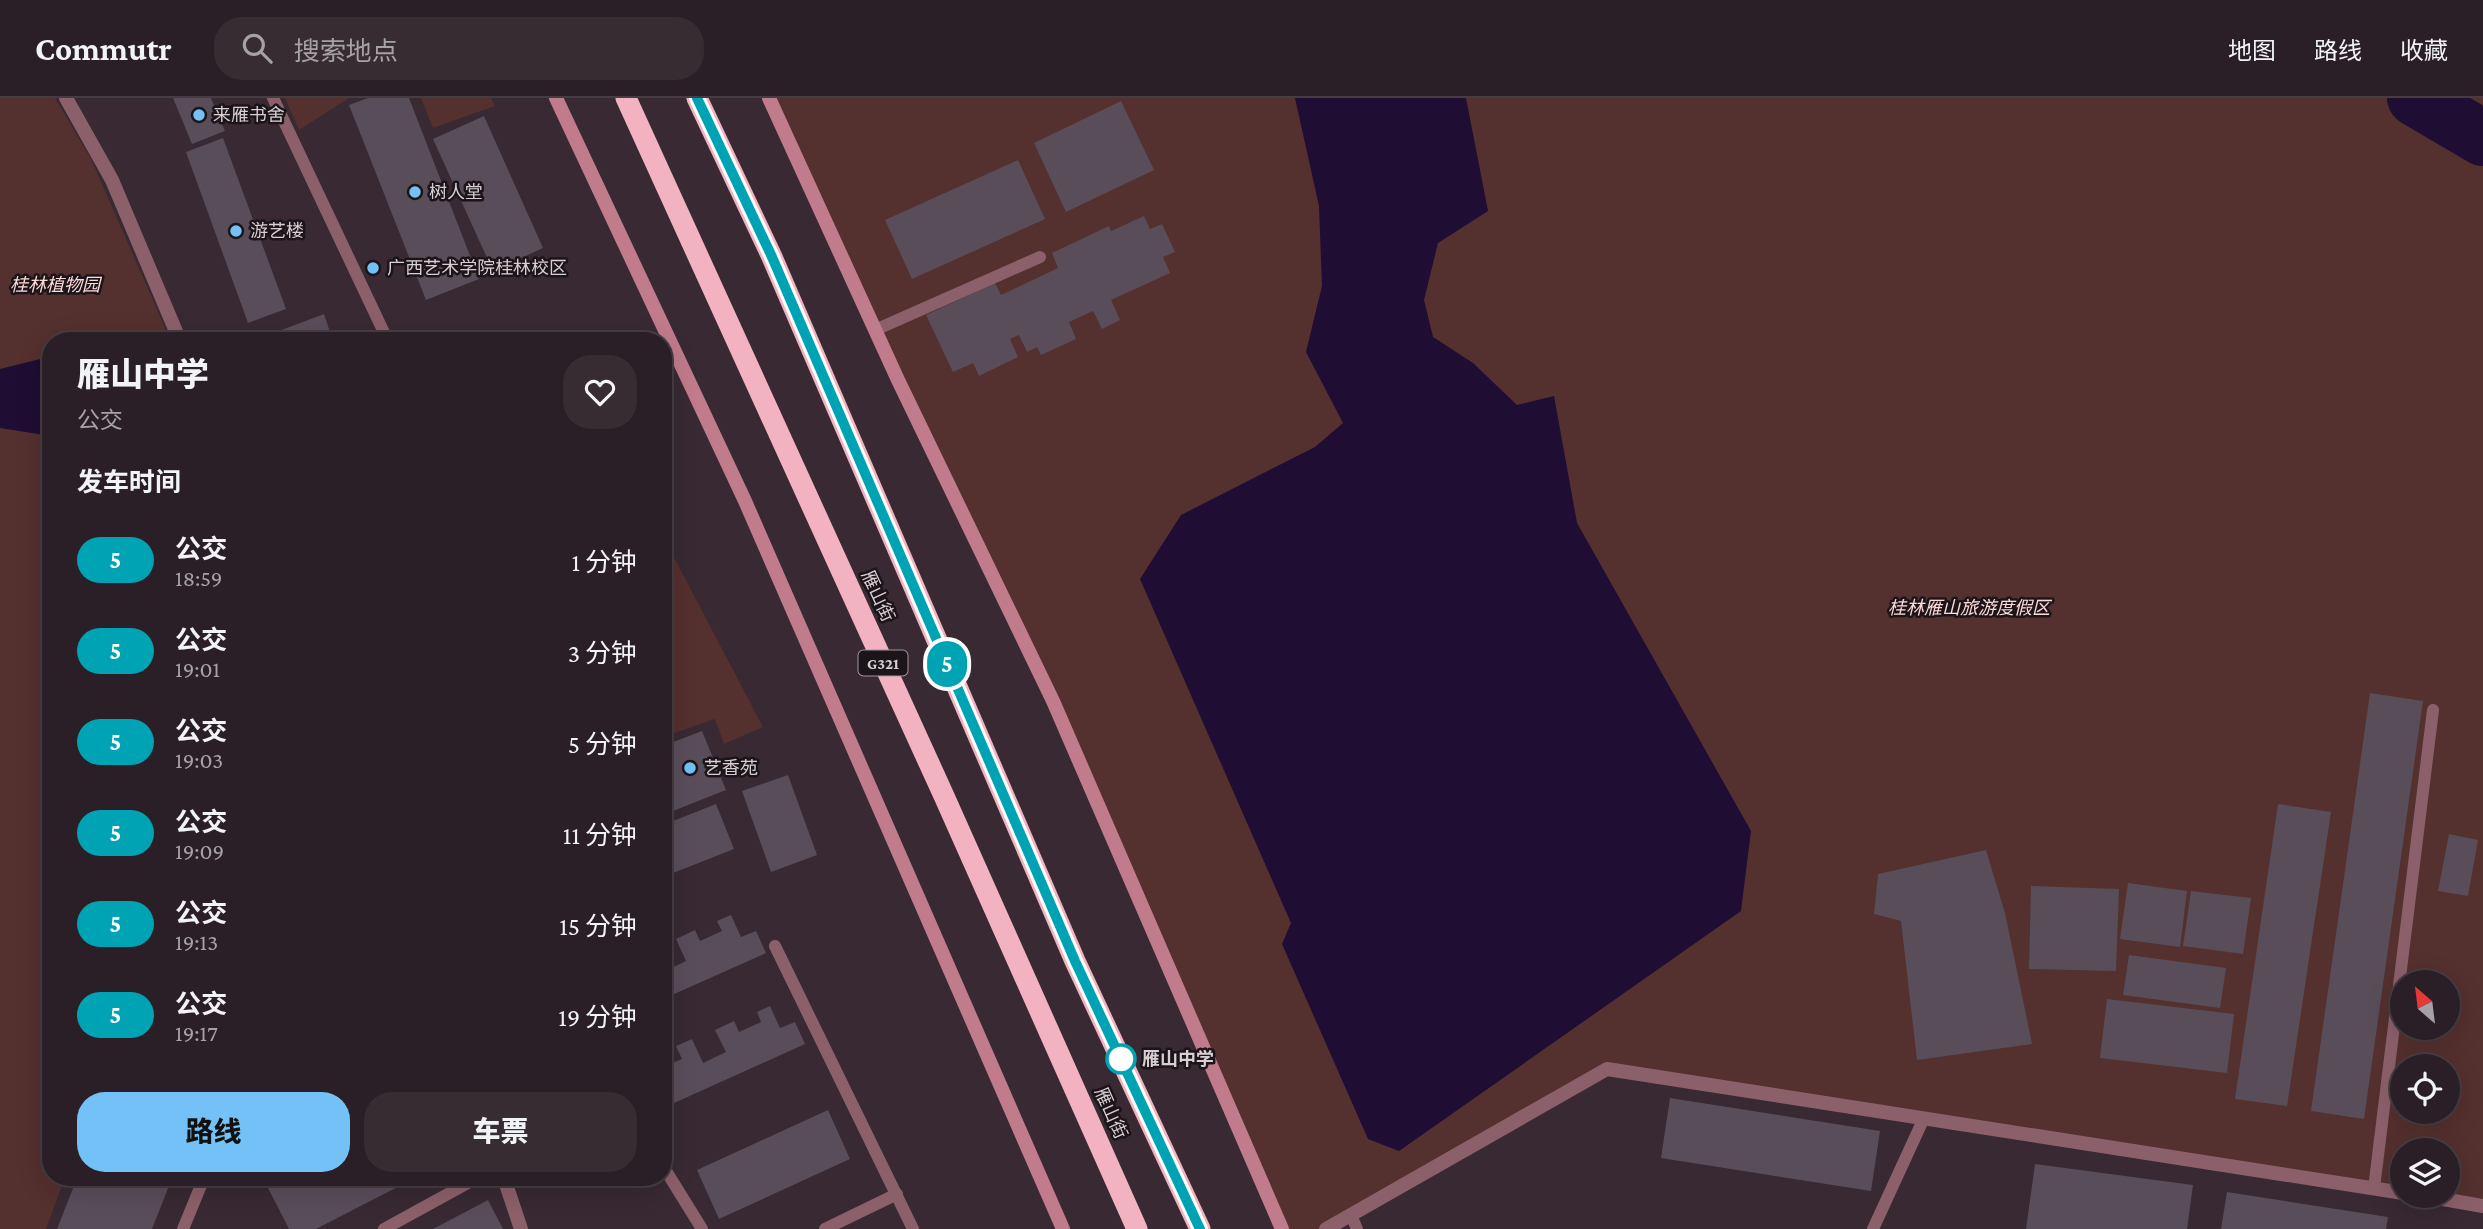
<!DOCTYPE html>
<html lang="zh">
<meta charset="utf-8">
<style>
:root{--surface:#2a1f26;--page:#362c32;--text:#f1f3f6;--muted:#a5a2a7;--line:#463d43;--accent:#73c1f6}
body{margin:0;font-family:"Crimson Pro","Noto Sans SC",serif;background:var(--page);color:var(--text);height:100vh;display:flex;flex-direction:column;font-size:26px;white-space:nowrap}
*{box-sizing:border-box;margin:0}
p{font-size:23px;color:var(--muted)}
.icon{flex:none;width:38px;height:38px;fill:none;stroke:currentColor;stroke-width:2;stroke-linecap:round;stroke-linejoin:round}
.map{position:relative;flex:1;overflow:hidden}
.panel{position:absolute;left:42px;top:234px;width:630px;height:854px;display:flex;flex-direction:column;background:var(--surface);border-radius:28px;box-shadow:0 7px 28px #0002,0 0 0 2px var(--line)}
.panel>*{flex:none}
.badge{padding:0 14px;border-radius:23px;font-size:24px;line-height:46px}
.needle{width:46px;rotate:332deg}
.tools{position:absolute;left:2390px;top:872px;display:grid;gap:14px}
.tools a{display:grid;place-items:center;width:70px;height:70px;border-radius:50%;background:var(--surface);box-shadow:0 7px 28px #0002,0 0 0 2px var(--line);font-size:35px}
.map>.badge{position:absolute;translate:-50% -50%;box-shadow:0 0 0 4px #fff}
h2{padding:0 35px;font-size:26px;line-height:63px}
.round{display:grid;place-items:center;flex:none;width:74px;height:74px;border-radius:28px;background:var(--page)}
.summary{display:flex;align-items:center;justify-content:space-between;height:119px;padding:0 35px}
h1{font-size:33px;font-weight:800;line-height:52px}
.cta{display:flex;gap:14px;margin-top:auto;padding:14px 35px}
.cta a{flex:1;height:80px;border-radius:28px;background:var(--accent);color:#111;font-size:28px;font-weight:800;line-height:80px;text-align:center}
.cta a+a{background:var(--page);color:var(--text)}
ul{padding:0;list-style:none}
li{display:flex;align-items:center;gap:21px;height:91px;padding:0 35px}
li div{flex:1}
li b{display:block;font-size:26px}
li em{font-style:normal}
li .badge{min-width:77px;font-weight:700;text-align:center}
header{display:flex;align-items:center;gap:42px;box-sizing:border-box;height:98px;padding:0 35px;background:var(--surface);border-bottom:2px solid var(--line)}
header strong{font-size:33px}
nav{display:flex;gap:38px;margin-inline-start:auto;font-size:24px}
.search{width:490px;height:63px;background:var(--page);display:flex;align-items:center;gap:18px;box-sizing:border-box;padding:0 24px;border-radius:28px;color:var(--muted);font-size:26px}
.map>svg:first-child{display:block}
</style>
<header>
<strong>Commutr</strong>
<div class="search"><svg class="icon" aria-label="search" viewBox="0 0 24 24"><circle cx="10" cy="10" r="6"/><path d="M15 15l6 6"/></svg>搜索地点</div>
<nav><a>地图</a><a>路线</a><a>收藏</a></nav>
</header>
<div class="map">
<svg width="2483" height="1131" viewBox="0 0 2483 1131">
<rect width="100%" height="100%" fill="#382932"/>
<g fill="#54302e" fill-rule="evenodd">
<polygon points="0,0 55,0 91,61 171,243 51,243 51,1080 65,1080 46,1131 0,1131"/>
<polygon points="285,0 349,0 299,32"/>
<polygon points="421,0 491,0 495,8 433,30"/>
<path d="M769 0H2483V1108L2448 1097V1052H2403V1095L1607 971 1326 1131H1282L1053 603ZM2403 884H2448V929H2403ZM2403 968H2448V1013H2403Z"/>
<polygon points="663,444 667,446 763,629 724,646 715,621 663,639"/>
</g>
<g fill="#1f0d33">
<polygon points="1295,0 1466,0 1488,113 1438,145 1424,202 1433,239 1473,265 1517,307 1554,298 1577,425 1751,733 1741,813 1399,1053 1368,1041 1282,846 1291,825 1140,481 1181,417 1315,349 1343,325 1306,254 1322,188 1319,108"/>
<polygon points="44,260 51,260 51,338 0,330 0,271"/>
</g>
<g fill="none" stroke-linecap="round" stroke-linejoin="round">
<polyline stroke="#1f0d33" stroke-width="56" points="2415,0 2483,40"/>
</g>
<g fill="#594d5a">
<polygon points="173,0 211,0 225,33 192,46"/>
<polygon points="368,0 409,0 479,181 426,202 349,7"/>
<polygon points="1121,3 1154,72 1066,114 1034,45"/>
<polygon points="484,18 543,150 493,173 433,41"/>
<polygon points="223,40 286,211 248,225 186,54"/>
<polygon points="1018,62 1045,121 912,181 885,122"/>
<polygon points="1144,118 1150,131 1162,126 1175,154 1163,159 1170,175 1111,202 1120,222 1102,231 1093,213 1069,224 1076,241 1041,257 1037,249 1027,254 1019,237 1010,241 1018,259 979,278 973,265 953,274 926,217 995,185 1001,197 1058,170 1052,155 1109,128 1111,133"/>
<polygon points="324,216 333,243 261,243 260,240"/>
<polygon points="2370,595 2423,603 2364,1021 2311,1013"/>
<polygon points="702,633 726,692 663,717 663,648"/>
<polygon points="788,677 817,757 771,774 742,693"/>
<polygon points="716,706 734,751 663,779 663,727"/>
<polygon points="2278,706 2331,714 2287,1008 2235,1001"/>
<polygon points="2449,736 2478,742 2468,798 2438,793"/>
<polygon points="1986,752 2005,815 2032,946 1917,962 1901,823 1874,816 1878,776"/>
<polygon points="2128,785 2187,793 2180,849 2120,841"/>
<polygon points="2031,788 2119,791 2116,873 2029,871"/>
<polygon points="2191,793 2251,800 2243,856 2183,848"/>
<polygon points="731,817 741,839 756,833 766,855 663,901 663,874 686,863 676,841 695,832 700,843 722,833 717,823"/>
<polygon points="2129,857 2226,870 2220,910 2123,897"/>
<polygon points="2107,901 2234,916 2227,975 2100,960"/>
<polygon points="770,908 780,930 795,924 805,946 663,1010 663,969 682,961 676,948 692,941 703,965 726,954 715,932 734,923 739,934 761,924 757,914"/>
<polygon points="1670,1000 1880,1033 1871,1093 1661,1060"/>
<polygon points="828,1012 850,1061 719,1121 697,1072"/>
<polygon points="2035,1066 2193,1087 2187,1131 2026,1131"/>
<polygon points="77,1080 172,1080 152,1131 57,1131"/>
<polygon points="279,1080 415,1080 316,1131 289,1131 266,1086"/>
<polygon points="2227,1094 2388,1119 2386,1131 2221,1131"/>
<polygon points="488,1102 503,1131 433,1131"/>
</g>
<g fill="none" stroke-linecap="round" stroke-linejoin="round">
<g stroke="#8c606a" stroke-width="12">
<polyline points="273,0 388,243"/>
<polyline points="875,232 1040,159"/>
<polyline points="775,848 913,1131"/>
<polyline points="663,1068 702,1131"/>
<polyline points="2374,1090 2433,612"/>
<polyline points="1351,1117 1357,1131"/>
<polyline points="183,1131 204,1080"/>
<polyline points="384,1131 477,1080"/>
<polyline points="825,1131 897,1096"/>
<polyline points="1873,1131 1924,1020"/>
</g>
<g stroke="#8c606a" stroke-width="14">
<polyline points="66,0 112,82 180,243"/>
<polyline points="504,1080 521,1131"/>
<polyline points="2420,1097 2483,1108"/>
<polyline points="1326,1131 1607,971 2403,1095"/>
</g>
<g stroke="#c07b8c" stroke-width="14">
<polyline points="556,0 745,403 1063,1131"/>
<polyline points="769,0 898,282 1053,603 1282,1131"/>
</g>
<g stroke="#f3b2c1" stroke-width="21">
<polyline points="626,0 944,698 1137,1131"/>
<polyline points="697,0 772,159 1075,863 1200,1131"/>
</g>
</g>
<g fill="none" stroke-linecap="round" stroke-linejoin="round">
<defs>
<polyline id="line" points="697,0 772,159 1075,863 1200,1131"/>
</defs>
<use href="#line" stroke="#fff" stroke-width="16"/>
<use href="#line" stroke="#00a3b4" stroke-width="10"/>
</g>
<g fill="#73c1f6" stroke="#1b1418" stroke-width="2.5">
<circle cx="199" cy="17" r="7"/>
<circle cx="415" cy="94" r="7"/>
<circle cx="236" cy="133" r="7"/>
<circle cx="373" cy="170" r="7"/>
<circle cx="690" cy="670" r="7"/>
</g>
<circle fill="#fff" stroke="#00a3b4" stroke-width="3.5" cx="1121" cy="961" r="14"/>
<g text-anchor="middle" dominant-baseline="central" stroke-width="5" stroke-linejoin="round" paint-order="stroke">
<rect fill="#1b1418" stroke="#9f979c" stroke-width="2" x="858.5" y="552.5" width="49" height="25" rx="5"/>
<g font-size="16" font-weight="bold" fill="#d8cfd4">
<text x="883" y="565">G321</text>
</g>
<g font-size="18" fill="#d8cfd4" stroke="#1b1418" text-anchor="start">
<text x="213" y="17">来雁书舍</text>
<text x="429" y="94">树人堂</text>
<text x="250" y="133">游艺楼</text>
<text x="387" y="170">广西艺术学院桂林校区</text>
<text x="704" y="670">艺香苑</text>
</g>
<g font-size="18" font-style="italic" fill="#fedad7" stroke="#1b1418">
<text x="55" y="187">桂林植物园</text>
<text x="1969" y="510">桂林雁山旅游度假区</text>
</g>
<g font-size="18" fill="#d8cfd4" stroke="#1b1418">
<text transform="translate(878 498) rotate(65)">雁山街</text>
<text transform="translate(1111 1015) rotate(66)">雁山街</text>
</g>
<g font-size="18" font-weight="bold" fill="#d8cfd4" stroke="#1b1418" text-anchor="start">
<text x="1142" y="961">雁山中学</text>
</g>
</g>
</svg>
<div class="tools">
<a><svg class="needle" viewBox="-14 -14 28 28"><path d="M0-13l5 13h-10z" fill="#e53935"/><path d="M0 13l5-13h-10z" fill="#a5a2a7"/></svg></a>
<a><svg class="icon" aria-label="locate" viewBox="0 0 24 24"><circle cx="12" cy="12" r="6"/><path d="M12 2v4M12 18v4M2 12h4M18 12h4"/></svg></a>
<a><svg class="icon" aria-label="layers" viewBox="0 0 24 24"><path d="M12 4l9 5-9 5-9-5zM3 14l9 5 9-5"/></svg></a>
</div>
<b class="badge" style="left:947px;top:566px;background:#00a3b4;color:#fff">5</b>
<section class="panel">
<div class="summary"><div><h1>雁山中学</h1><p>公交</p></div><a class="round"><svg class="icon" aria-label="heart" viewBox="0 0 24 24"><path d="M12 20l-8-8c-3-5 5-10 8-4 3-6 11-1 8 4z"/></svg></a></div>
<h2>发车时间</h2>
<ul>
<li><span class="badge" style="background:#00a3b4;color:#fff">5</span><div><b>公交</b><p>18:59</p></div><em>1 分钟</em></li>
<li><span class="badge" style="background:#00a3b4;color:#fff">5</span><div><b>公交</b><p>19:01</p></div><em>3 分钟</em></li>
<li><span class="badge" style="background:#00a3b4;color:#fff">5</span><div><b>公交</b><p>19:03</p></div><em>5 分钟</em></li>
<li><span class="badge" style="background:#00a3b4;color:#fff">5</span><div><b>公交</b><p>19:09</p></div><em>11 分钟</em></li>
<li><span class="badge" style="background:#00a3b4;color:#fff">5</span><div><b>公交</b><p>19:13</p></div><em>15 分钟</em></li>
<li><span class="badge" style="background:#00a3b4;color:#fff">5</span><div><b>公交</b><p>19:17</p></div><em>19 分钟</em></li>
</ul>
<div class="cta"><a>路线</a><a>车票</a></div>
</section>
</div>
